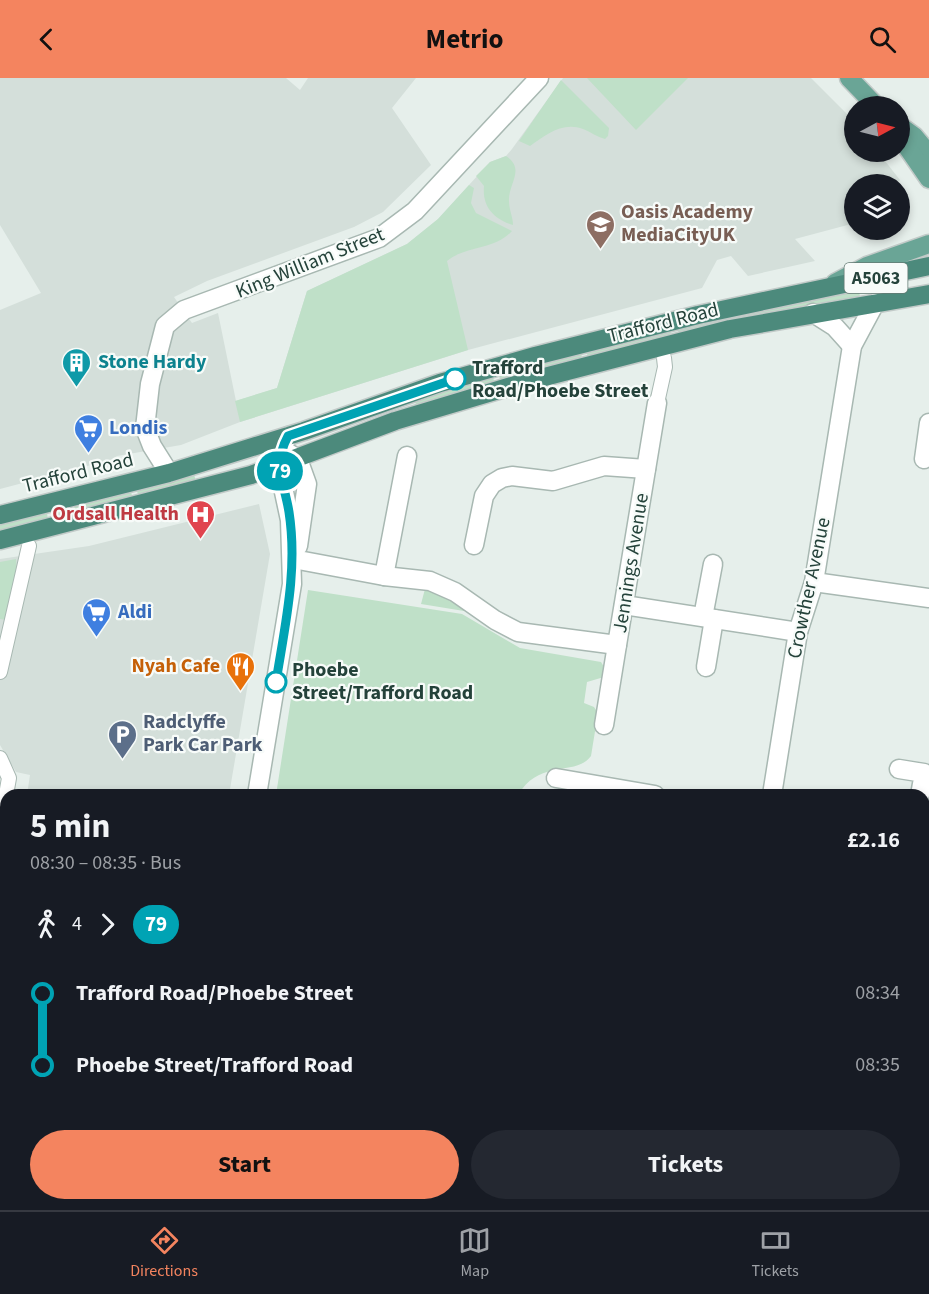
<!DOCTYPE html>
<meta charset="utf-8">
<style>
:root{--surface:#171b24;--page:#242831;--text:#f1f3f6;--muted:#9ea1a6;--line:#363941;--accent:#f4845f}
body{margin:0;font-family:"Source Sans 3",sans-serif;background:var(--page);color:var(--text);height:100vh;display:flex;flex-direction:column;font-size:22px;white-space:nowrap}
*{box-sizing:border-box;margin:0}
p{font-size:20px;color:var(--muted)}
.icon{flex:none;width:33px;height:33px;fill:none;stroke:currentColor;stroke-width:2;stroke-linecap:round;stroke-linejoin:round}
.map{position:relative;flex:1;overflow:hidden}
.drawer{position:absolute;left:0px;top:711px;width:930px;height:422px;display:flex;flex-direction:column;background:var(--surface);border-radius:18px 18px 0 0;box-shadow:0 3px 9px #0003}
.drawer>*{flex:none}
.badge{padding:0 12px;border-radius:20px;font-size:21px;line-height:39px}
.needle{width:39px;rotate:83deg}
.tools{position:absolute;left:844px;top:18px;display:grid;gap:12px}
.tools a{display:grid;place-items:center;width:66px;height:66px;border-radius:50%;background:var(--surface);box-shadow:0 3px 9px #0003;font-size:30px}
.map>.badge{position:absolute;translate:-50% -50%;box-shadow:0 0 0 3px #fff}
.legs{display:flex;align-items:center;gap:9px;height:66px;padding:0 30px;font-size:20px}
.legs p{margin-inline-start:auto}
.summary{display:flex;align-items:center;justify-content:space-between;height:102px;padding:0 30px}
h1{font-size:33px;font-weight:700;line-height:45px}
.action{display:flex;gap:12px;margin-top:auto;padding:12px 30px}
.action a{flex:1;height:69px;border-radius:36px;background:var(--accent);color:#111;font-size:24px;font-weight:700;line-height:69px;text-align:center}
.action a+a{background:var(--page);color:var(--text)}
ul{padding:0 30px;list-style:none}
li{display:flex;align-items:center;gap:21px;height:72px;font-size:22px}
li i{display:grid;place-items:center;width:9px;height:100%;margin:0 8px;background:currentColor}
li i::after{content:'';width:15px;height:15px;margin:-8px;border:4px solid;border-radius:50%;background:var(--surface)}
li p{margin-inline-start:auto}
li:first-child i{background:linear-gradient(#0000 50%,currentColor 0)}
li:last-child i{background:linear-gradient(currentColor 50%,#0000 0)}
header{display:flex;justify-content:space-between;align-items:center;height:78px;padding:0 30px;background:var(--accent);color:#111;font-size:27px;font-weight:700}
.menu{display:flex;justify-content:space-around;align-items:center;height:84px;border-top:2px solid var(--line);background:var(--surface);font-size:16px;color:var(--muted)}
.menu a{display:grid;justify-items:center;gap:3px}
.menu .current{color:var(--accent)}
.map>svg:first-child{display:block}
</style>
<header><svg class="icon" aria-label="back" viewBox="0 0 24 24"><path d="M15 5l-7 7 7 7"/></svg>Metrio<svg class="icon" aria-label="search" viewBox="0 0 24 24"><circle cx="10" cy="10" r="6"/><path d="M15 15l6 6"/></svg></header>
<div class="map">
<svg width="929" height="1132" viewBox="0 0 929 1132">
<rect width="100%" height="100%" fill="#e6efeb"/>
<g fill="#d4dfda">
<polygon points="0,0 286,0 300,12 308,0 416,0 392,30 431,87 383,134 354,149 207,203 174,219 192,245 218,235 236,323 277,310 307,213 407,166 438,141 490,84 506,78 512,71 563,0 811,0 855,44 855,74 878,74 900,102 896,106 855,106 855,145 795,161 815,183 748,198 731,178 717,182 702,210 468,272 240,344 181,367 117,378 110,382 0,411 0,232 41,215 0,147"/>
<polygon points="259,426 270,476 229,717 27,717 30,697 16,694 0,667 0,481 89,468"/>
</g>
<g fill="#bfe0c8">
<polygon points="587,0 688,0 636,52"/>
<path d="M561 2 609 50 608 58 605 61C597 59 591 54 583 51 563 43 545 57 530 68L519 63Z"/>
<path d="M506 78C526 91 508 106 509 123 509 132 513 139 513 147 494 141 482 129 484 108L476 98 490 84Z"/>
<path d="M469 107 474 110 471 125 476 135 512 153C495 172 465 168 447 183L468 272 240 344 235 323 277 310 307 213 407 166 438 141Z"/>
<polygon points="859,212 860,219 679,255 677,251"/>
<polygon points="670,253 671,257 588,278 586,274"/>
<polygon points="581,275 582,280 500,302 499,297"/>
<polygon points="493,299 494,303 416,327 415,323"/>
<polygon points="194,396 196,404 139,420 137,413"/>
<polygon points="131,414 133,421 55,440 53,434"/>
<polygon points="47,435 48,442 0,453 0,445"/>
<polygon points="16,481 17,494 7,542 0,541 0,484"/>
<polygon points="425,511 436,513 465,531 464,533 421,526"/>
<path d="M308 512 462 536 520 570 601 584 606 592 604 599 587 604 584 625 594 629 598 635 591 678C576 699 540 680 518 717H276Z"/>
<polygon points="2,937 6,938 6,1031 0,1067 0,951"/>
</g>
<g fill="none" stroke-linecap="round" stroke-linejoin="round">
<defs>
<g id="pedestrian">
<polyline points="657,325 665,289 664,280"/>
<polyline points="0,594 29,468"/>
<polyline points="0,680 9,700 6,717"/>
<polyline points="0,754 6,717"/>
</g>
<g id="minor">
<polyline points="813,235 835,249 852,268"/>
<polyline points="924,381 929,345"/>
<polyline points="169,395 152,368 145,350 150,306 165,248 184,232 379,160 415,133 539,0"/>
<polyline points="474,467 484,418 492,406 502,400 512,398 553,403 604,388 646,391"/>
<polyline points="293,481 384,498 430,503 455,514 495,542 518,554 617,567 657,325"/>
<polyline points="384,498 407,378"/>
<polyline points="814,504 929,520"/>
<polyline points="624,527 798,554"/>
<polyline points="703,539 713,486"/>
<polyline points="706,589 714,541"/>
<polyline points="604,647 617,567"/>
<polyline points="899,691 924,695 920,717"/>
<polyline points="556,700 655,717"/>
<polyline points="772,717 798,554 814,504 852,268 875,225"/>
<polyline points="924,831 929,821"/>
<polyline points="0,901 6,902"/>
<polyline points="924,1042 929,1043"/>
<polyline points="523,1132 524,1126"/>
</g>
<g id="tertiary">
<polyline points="285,373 298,381 307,406 298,468"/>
<polyline points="257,717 292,506 290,442 278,386 281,371 288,358"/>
<polyline points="252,1126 255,1132"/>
</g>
<g id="primary">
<polyline points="849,0 876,28"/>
<polyline points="900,48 914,58 929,76"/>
<polyline points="900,59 929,101"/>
<polyline points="835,205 867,188 929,166"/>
</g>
<g id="trunk">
<polyline points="0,437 169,395 304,353 440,305 535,278 698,237 929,188"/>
<polyline points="0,462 251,397 395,343 525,304 730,251 929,216"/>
</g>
</defs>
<use href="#pedestrian" stroke="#a8b8b2" stroke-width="16"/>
<use href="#minor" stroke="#a8b8b2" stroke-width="21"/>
<use href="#tertiary" stroke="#a8b8b2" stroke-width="21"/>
<use href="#primary" stroke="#c2cac8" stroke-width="21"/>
<use href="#trunk" stroke="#c2cac8" stroke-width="21"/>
<use href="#pedestrian" stroke="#fff" stroke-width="14"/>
<use href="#minor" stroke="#fff" stroke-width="18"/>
<use href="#tertiary" stroke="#fff" stroke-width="18"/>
<use href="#primary" stroke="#6aa596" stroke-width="18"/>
<use href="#trunk" stroke="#4c8a7c" stroke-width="18"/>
</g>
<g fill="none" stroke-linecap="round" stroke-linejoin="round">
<defs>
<path id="line-1" d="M276 604C285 547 298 492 289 434 284 403 272 388 288 358L455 301"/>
</defs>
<use href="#line-1" stroke="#fff" stroke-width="14"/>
<use href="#line-1" stroke="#00a3b4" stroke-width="9"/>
</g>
<defs>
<symbol id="school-pin" viewBox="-11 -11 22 30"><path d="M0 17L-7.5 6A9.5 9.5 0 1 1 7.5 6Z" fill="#8d6e63" stroke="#f7fbf9"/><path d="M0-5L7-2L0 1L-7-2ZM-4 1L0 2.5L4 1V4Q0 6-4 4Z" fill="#fff"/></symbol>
<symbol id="building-pin" viewBox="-11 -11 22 30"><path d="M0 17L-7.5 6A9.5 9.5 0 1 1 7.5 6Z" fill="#0f9aa8" stroke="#f7fbf9"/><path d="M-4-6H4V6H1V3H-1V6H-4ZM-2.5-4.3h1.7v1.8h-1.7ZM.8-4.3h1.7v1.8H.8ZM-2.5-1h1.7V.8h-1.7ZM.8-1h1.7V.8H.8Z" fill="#fff"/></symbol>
<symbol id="supermarket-pin" viewBox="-11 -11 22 30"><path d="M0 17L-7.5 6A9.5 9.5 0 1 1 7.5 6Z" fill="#3f7fe0" stroke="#f7fbf9"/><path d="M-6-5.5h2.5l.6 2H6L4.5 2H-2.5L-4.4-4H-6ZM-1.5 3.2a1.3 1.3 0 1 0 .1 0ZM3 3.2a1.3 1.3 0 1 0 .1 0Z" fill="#fff"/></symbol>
<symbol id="hospital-pin" viewBox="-11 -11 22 30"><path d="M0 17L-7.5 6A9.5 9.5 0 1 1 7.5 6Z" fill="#e0444e" stroke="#f7fbf9"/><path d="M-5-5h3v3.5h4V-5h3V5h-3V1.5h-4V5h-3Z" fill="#fff"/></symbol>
<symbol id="restaurant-pin" viewBox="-11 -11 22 30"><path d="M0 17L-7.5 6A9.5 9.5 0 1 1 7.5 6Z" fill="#e8710a" stroke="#f7fbf9"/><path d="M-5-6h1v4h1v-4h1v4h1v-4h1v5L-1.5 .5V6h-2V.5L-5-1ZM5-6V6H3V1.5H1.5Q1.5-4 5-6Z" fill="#fff"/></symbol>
<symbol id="parking-pin" viewBox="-11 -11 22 30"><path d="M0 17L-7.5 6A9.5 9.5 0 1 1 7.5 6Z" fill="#5c6f8a" stroke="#f7fbf9"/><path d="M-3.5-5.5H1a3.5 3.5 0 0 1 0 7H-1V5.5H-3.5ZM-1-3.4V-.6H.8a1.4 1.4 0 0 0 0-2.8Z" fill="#fff"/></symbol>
</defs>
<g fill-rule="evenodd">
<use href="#school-pin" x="584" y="130" width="33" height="45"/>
<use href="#building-pin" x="60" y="268" width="33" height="45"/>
<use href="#supermarket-pin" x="72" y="334" width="33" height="45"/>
<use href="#hospital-pin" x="184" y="420" width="33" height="45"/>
<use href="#supermarket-pin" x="80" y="518" width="33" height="45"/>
<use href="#restaurant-pin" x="224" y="572" width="33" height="45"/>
<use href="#parking-pin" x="106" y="640" width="33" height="45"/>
</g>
<g fill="#fff" stroke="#00a3b4" stroke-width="3">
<circle cx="455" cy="301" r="10"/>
<circle cx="276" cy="604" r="10"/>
</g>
<g text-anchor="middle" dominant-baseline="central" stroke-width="4.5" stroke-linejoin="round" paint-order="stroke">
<rect fill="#f7fbf9" stroke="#637a73" stroke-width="1.5" x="844.5" y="185" width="63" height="30" rx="4.5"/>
<g font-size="18" font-weight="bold" fill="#24423a">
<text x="876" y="200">A5063</text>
</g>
<g font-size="20" font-weight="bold" fill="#785e54" stroke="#f7fbf9" text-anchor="start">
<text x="621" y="134">Oasis Academy<tspan x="621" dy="23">MediaCityUK</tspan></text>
</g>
<g font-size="20" fill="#24423a" stroke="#f7fbf9">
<text transform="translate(310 185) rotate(-22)">King William Street</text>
<text transform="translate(663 245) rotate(-14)">Trafford Road</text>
<text transform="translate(78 395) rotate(-14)">Trafford Road</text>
<text transform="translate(631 485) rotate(-81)">Jennings Avenue</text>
<text transform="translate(809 510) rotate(-78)">Crowther Avenue</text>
</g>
<g font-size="20" font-weight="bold" fill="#0d838f" stroke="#f7fbf9" text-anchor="start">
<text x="98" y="284">Stone Hardy</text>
</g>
<g font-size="20" font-weight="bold" fill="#24423a" stroke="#f7fbf9" text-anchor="start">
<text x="472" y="290">Trafford<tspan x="472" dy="23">Road/Phoebe Street</tspan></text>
<text x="292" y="592">Phoebe<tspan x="292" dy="23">Street/Trafford Road</tspan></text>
</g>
<g font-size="20" font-weight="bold" fill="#366cbe" stroke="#f7fbf9" text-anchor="start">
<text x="109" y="350">Londis</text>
<text x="118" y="534">Aldi</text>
</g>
<g font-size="20" font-weight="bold" fill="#be3a42" stroke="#f7fbf9" text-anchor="end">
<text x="179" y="436">Ordsall Health</text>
</g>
<g font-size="20" font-weight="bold" fill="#c56008" stroke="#f7fbf9" text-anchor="end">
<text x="220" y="588">Nyah Cafe</text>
</g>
<g font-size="20" font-weight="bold" fill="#4e5e75" stroke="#f7fbf9" text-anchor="start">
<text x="143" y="644">Radclyffe<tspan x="143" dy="23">Park Car Park</tspan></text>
</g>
</g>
</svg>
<div class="tools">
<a><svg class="needle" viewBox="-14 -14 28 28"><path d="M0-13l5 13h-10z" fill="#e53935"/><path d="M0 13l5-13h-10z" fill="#9ea1a6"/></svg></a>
<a><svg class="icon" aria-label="layers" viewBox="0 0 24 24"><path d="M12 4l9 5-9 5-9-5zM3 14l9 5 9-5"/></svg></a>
</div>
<b class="badge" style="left:280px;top:393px;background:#00a3b4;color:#fff">79</b>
<section class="drawer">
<div class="summary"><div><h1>5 min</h1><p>08:30 – 08:35 · Bus</p></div><b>£2.16</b></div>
<div class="legs"><svg class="icon" aria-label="walk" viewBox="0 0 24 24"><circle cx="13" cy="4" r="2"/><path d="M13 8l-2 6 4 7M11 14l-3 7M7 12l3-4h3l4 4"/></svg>4<svg class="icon" aria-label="forward" viewBox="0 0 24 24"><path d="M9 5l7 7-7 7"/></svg><b class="badge" style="background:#00a3b4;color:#fff">79</b></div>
<ul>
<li><i style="color:#00a3b4"></i><b>Trafford Road/Phoebe Street</b><p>08:34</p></li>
<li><i style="color:#00a3b4"></i><b>Phoebe Street/Trafford Road</b><p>08:35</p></li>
</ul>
<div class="action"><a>Start</a><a>Tickets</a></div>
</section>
</div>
<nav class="menu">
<a class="current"><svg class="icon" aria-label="directions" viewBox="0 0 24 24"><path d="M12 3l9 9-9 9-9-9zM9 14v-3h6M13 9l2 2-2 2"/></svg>Directions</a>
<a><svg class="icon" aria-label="map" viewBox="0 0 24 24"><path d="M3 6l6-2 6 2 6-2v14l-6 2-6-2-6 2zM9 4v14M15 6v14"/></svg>Map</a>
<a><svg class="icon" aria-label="tickets" viewBox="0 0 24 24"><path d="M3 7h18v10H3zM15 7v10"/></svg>Tickets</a>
</nav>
